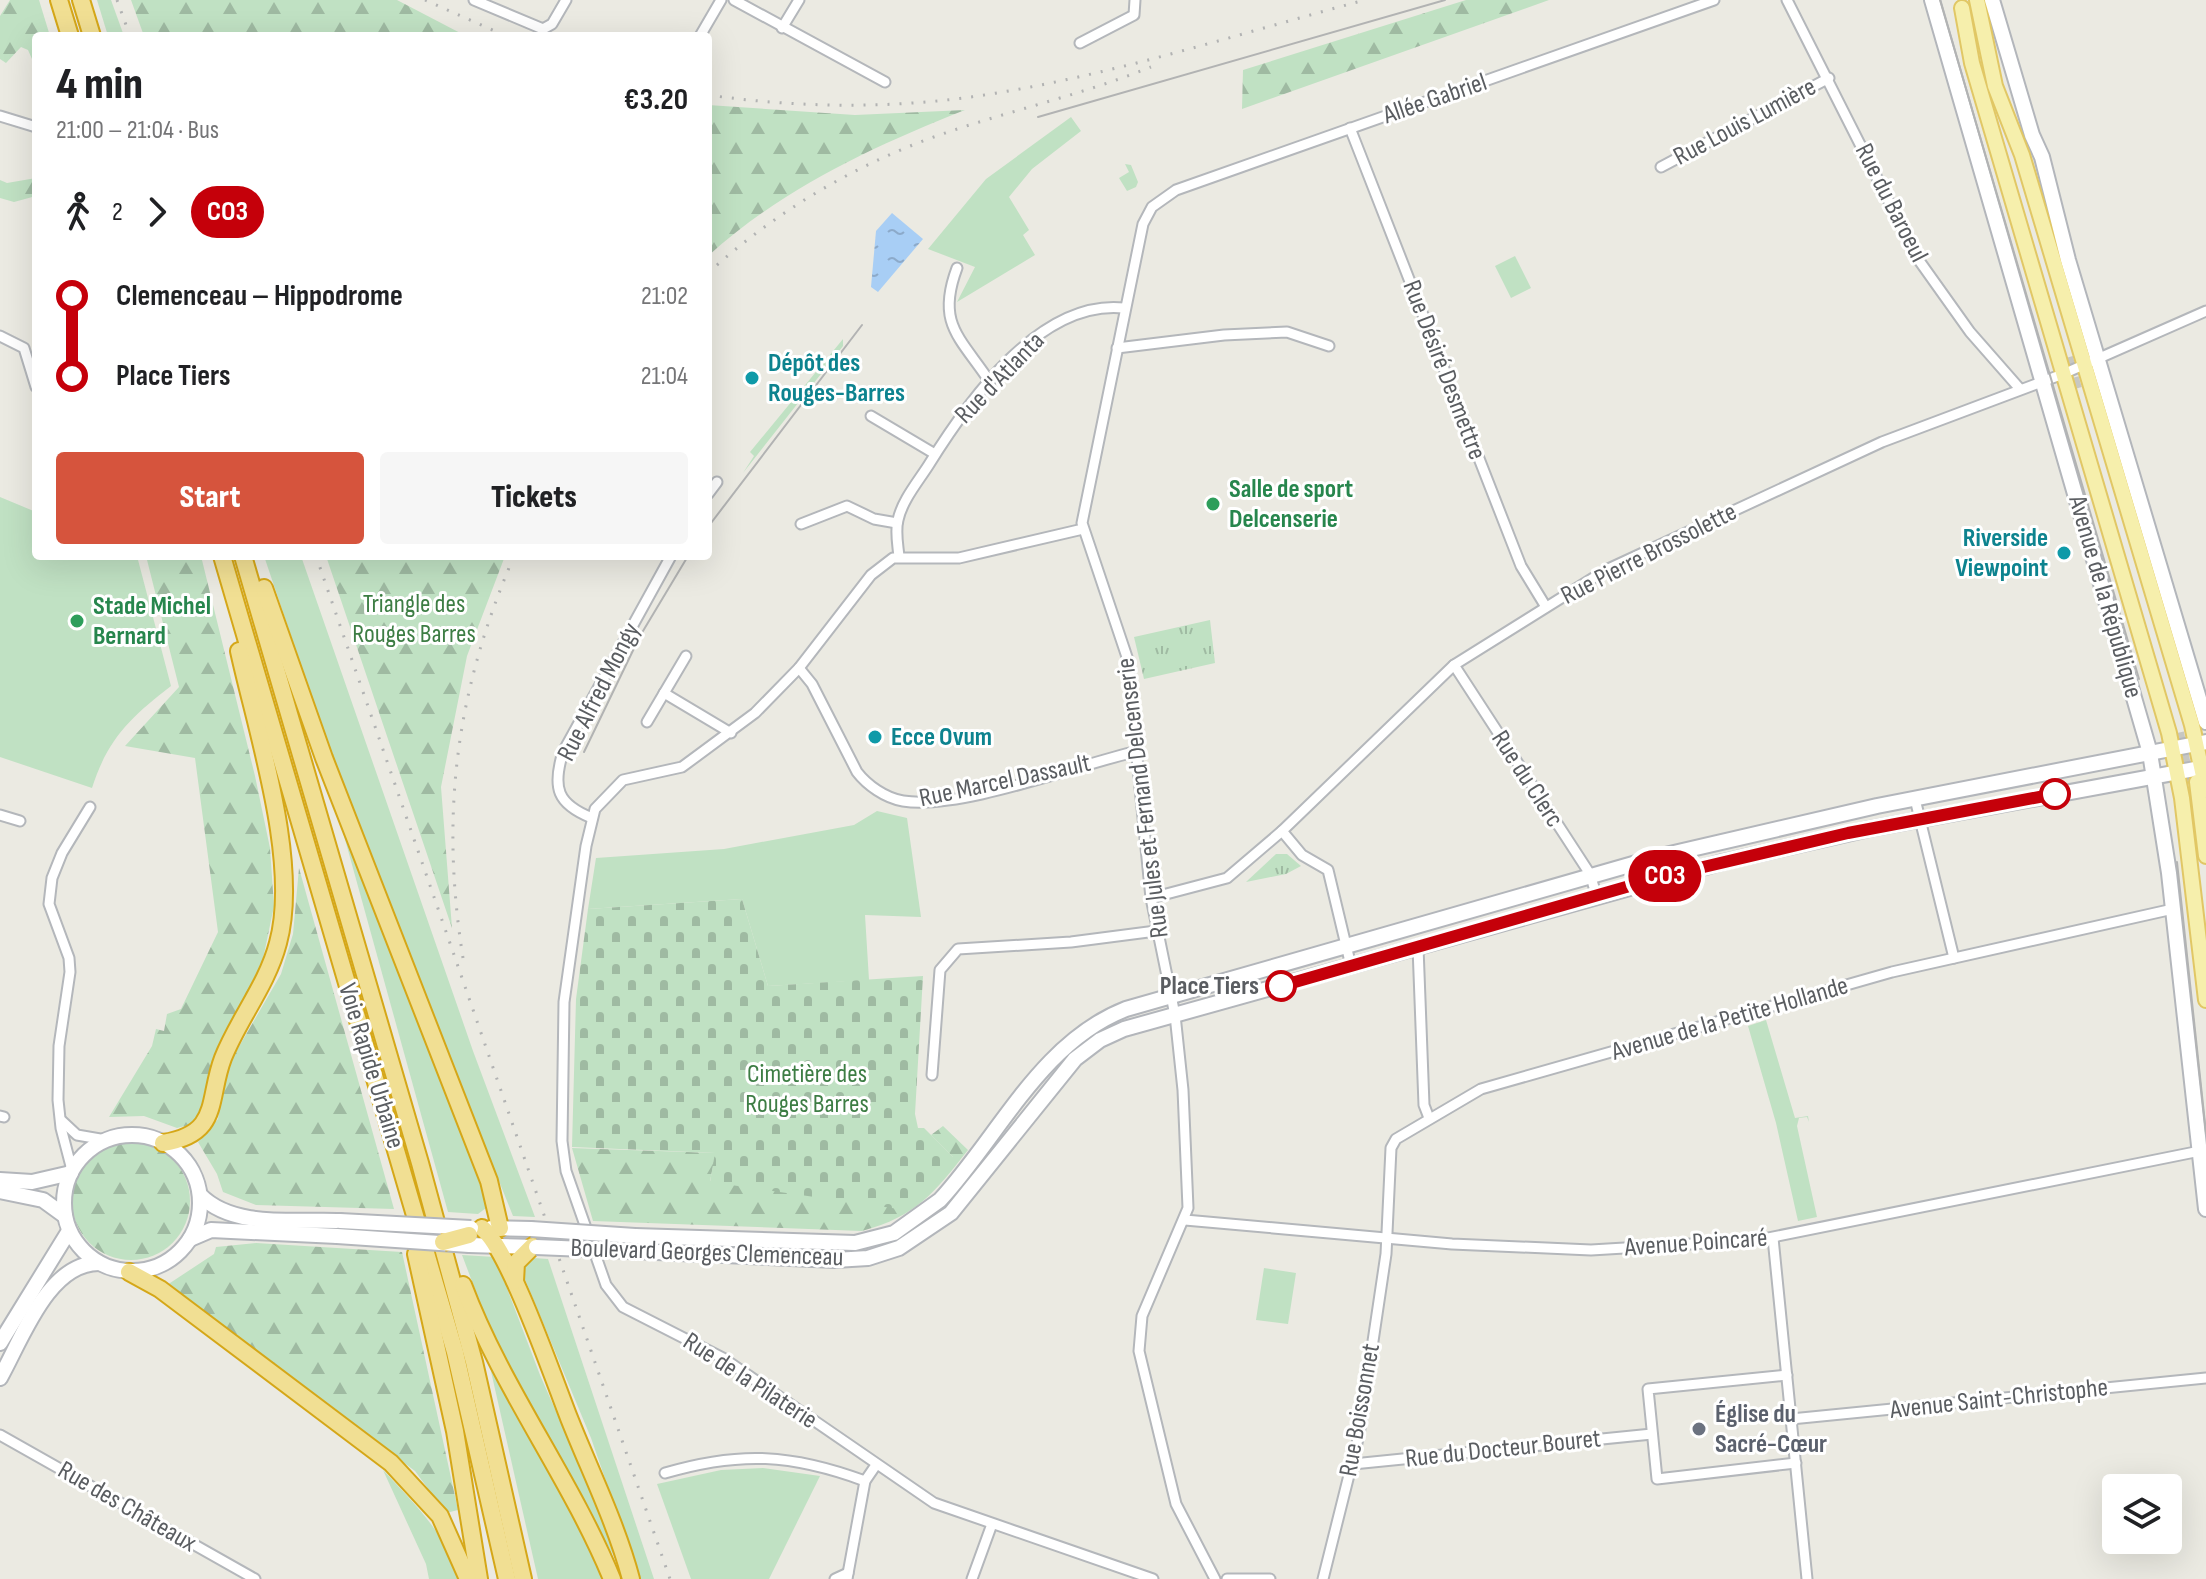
<!DOCTYPE html>
<meta charset="utf-8">
<style>
:root{--surface:#fff;--page:#f6f6f6;--text:#202124;--muted:#757577;--accent:#d6543d}
body{margin:0;font-family:"Sofia Sans Condensed",sans-serif;background:var(--page);color:var(--text);height:100vh;display:flex;flex-direction:column;font-size:30px;white-space:nowrap}
*{box-sizing:border-box;margin:0}
p{font-size:26px;color:var(--muted)}
.icon{flex:none;width:44px;height:44px;fill:none;stroke:currentColor;stroke-width:2;stroke-linecap:round;stroke-linejoin:round}
.map{position:relative;flex:1;overflow:hidden}
.side{position:absolute;left:32px;top:32px;width:680px;height:528px;display:flex;flex-direction:column;background:var(--surface);border-radius:8px;box-shadow:0 8px 32px #0002}
.side>*{flex:none}
.badge{padding:0 16px;border-radius:26px;font-size:28px;line-height:52px}
.controls{position:absolute;left:2102px;top:1474px;display:grid;gap:16px}
.controls a{display:grid;place-items:center;width:80px;height:80px;border-radius:8px;background:var(--surface);box-shadow:0 8px 32px #0002;font-size:40px}
.map>.badge{position:absolute;translate:-50% -50%;box-shadow:0 0 0 4px #fff}
.legs{display:flex;align-items:center;gap:12px;height:88px;padding:0 24px;font-size:26px}
.legs p{margin-inline-start:auto}
.summary{display:flex;align-items:center;justify-content:space-between;height:136px;padding:0 24px}
h1{font-size:44px;font-weight:800;line-height:60px}
.primary-button{display:flex;gap:16px;margin-top:auto;padding:16px 24px}
.primary-button a{flex:1;height:92px;border-radius:8px;background:var(--accent);color:#fff;font-size:32px;font-weight:800;line-height:92px;text-align:center}
.primary-button a+a{background:var(--page);color:var(--text)}
ul{padding:0 24px;list-style:none}
li{display:flex;align-items:center;gap:28px;height:80px;font-size:30px}
li i{display:grid;place-items:center;width:12px;height:100%;margin:0 10px;background:currentColor}
li i::after{content:'';width:20px;height:20px;margin:-10px;border:6px solid;border-radius:50%;background:var(--surface)}
li p{margin-inline-start:auto}
li:first-child i{background:linear-gradient(#0000 50%,currentColor 0)}
li:last-child i{background:linear-gradient(currentColor 50%,#0000 0)}
.map>svg:first-child{display:block}
</style>
<div class="map">
<svg width="2206" height="1579" viewBox="0 0 2206 1579">
<defs>
<pattern id="forest-firs" width="22" height="20" patternUnits="userSpaceOnUse" patternTransform="scale(2)"><rect width="22" height="20" fill="#c0e1c3"/><path d="M5 1l3.5 6h-7zM16 11l3.5 6h-7z" fill="#9fbaa2"/></pattern>
<pattern id="cemetery-stones" width="16" height="16" patternUnits="userSpaceOnUse" patternTransform="scale(2)"><rect width="16" height="16" fill="#c0e1c3"/><path d="M2 7V4a2 2 0 0 1 4 0v3zM10 15v-3a2 2 0 0 1 4 0v3z" fill="#9fbaa2"/></pattern>
<pattern id="park-tufts" width="24" height="20" patternUnits="userSpaceOnUse" patternTransform="scale(2)"><rect width="24" height="20" fill="#c0e1c3"/><path d="M3 7l-1-3M5 7V3M7 7l1-3M15 17l-1-3M17 17v-4M19 17l1-3" fill="none" stroke="#9fbaa2"/></pattern>
<pattern id="water-ripples" width="26" height="14" patternUnits="userSpaceOnUse" patternTransform="scale(2)"><rect width="26" height="14" fill="#a8cef5"/><path d="M2 4q2-2 4 0t4 0M15 11q2-2 4 0t4 0" fill="none" stroke="#8caaca"/></pattern>
</defs>
<rect width="100%" height="100%" fill="#ebeae2"/>
<g fill="#c0e1c3">
<polygon points="97,0 111,0 124,36 108,36"/>
<polygon points="1071,117 1081,131 1032,169 1009,197 1029,230 1023,235 1035,255 957,302 975,267 928,249 986,179"/>
<polygon points="1125,164 1131,165 1138,182 1136,187 1127,191 1119,178 1129,172"/>
<polygon points="1515,256 1531,288 1511,298 1495,266"/>
<polygon points="843,339 843,346 743,473 754,456 750,452"/>
<path d="M0 497 36 512V556H137L171 686C131 717 108 738 92 788L0 757Z"/>
<polygon points="264,556 301,556 473,1051 535,1217 513,1216 345,796"/>
<polygon points="877,811 907,818 921,917 865,915 869,980 768,986 742,899 588,909 596,858 724,849 854,825"/>
<polygon points="338,814 482,1185 486,1208 478,1214 448,1212"/>
<polygon points="1766,1020 1795,1118 1808,1116 1809,1122 1807,1117 1799,1118 1797,1126 1817,1217 1798,1221 1776,1123 1748,1026"/>
<polygon points="462,1255 495,1257 540,1375 620,1557 616,1560 497,1347"/>
<polygon points="534,1258 548,1259 654,1579 640,1579 591,1438 524,1277 524,1266"/>
<polygon points="1264,1268 1296,1273 1288,1324 1256,1320"/>
<polygon points="490,1367 581,1530 604,1579 538,1579"/>
<polygon points="763,1468 820,1476 769,1579 691,1579 657,1484 721,1470"/>
<path d="M383 1470C414 1503 447 1535 459 1579H429L426 1564Z"/>
</g>
<g fill="url(#forest-firs)">
<polygon points="10,0 39,0 50,36 36,36 36,68 28,50 21,47 6,63 0,59 0,16"/>
<polygon points="131,0 397,0 466,36 144,36"/>
<polygon points="1466,0 1549,0 1242,109 1243,70"/>
<path d="M708 105 855 115 965 110C872 147 783 188 708 256Z"/>
<polygon points="36,178 36,196 14,202 0,198 0,180 7,183"/>
<polygon points="146,556 201,556 255,776 270,848 274,906 263,959 217,1052 207,1103 193,1124 177,1128 144,1116 109,1117 152,1046 156,1029 164,1031 167,1014 181,1009 218,932 195,758 125,746 179,687"/>
<polygon points="326,556 505,556 467,656 441,787 452,928"/>
<polygon points="299,868 394,1209 256,1205 223,1192 217,1174 198,1142 218,1119 226,1069 281,974 293,934"/>
<path d="M943 1126 968 1150C934 1193 917 1216 862 1231L593 1221 572 1148 716 1153 710 1181 953 1157 931 1135Z"/>
<circle cx="131" cy="1201" r="59"/>
<polygon points="256,1243 402,1252 458,1510 446,1513 415,1471 167,1285 214,1254 216,1247"/>
</g>
<polygon fill="url(#cemetery-stones)" points="742,899 768,986 923,976 915,1114 918,1128 924,1128 953,1157 954,1166 906,1210 710,1182 715,1153 572,1147 576,999 588,909"/>
<g fill="url(#park-tufts)">
<polygon points="1210,620 1215,663 1144,679 1134,637"/>
<polygon points="1276,854 1287,854 1301,866 1286,874 1246,882"/>
</g>
<polygon fill="url(#water-ripples)" points="892,213 923,239 878,292 871,287 876,231"/>
<g fill="none" stroke-linecap="round" stroke-linejoin="round">
<g stroke="#c7c7c2" stroke-width="14" stroke-dasharray="14 7" stroke-linecap="butt">
<polyline points="2066,358 2075,389"/>
<polyline points="2177,733 2188,784"/>
</g>
<defs>
<g id="street">
<polyline points="474,0 543,29 552,24 566,0"/>
<polyline points="734,0 885,82"/>
<polyline points="1787,0 1918,259 1970,332 2020,389"/>
<polyline points="782,28 799,0"/>
<polyline points="700,36 721,0"/>
<polyline points="1080,43 1134,15 1135,0"/>
<polyline points="0,116 36,127"/>
<polyline points="1350,128 1521,566 1546,607"/>
<polyline points="1661,167 1829,78"/>
<path d="M957 268C936 324 960 337 990 382"/>
<polyline points="0,336 24,348 36,387"/>
<polyline points="1117,348 1224,335 1287,332 1329,346"/>
<polyline points="871,416 935,454"/>
<polyline points="708,494 717,482"/>
<polyline points="801,524 847,506 874,519 897,523"/>
<polyline points="1083,529 959,558 893,558 871,575 799,668 755,713 682,767 623,780 595,809 586,846 564,1002 562,1141 566,1171 606,1285 623,1307 723,1358 934,1503 1153,1579"/>
<path d="M899 557C898 545 895 532 898 520 902 501 917 483 928 466 967 403 1039 299 1124 308"/>
<polyline points="1454,665 1590,874 1596,894"/>
<path d="M799 668 812 684 857 772C867 785 885 798 903 801 961 810 1077 765 1138 751"/>
<polyline points="664,693 731,733"/>
<polyline points="647,722 686,656"/>
<polyline points="1915,799 1954,958"/>
<polyline points="0,815 20,821"/>
<path d="M592 818C557 804 552 788 563 752L671 556"/>
<polyline points="1282,831 1302,855 1328,870 1351,966"/>
<polyline points="1151,898 1227,878 1282,831 1454,665 1606,570 1882,442 2063,374 2206,311"/>
<polyline points="1418,947 1424,1105 1429,1118"/>
<polyline points="932,1075 940,970 958,949 1071,942 1156,931"/>
<polyline points="0,1116 4,1117"/>
<polyline points="62,1121 77,1135 106,1140"/>
<polyline points="72,1170 61,1128 58,1100 59,1046 70,972 69,958 49,904 52,878 62,853 90,807"/>
<polyline points="1185,1220 1452,1244 1591,1250 1758,1240 2200,1151"/>
<polyline points="1773,1238 1807,1579"/>
<polyline points="1787,1375 1648,1389 1657,1479 1796,1463"/>
<polyline points="1791,1419 2206,1378"/>
<polyline points="0,1435 255,1579"/>
<polyline points="1353,1464 1652,1434"/>
<path d="M665 1473C740 1451 792 1454 865 1481"/>
<polyline points="835,1579 848,1573"/>
<polyline points="847,1579 865,1481 876,1465"/>
<polyline points="972,1579 992,1524"/>
<polyline points="1215,1579 1176,1504 1139,1351 1142,1316 1188,1208 1183,1090 1175,1015 1151,898 1127,657 1082,523 1143,224 1152,207 1176,190 1714,0"/>
<polyline points="1227,1579 1270,1579"/>
<polyline points="1323,1579 1359,1435 1386,1254 1391,1148 1396,1139 1481,1089 1892,972 2173,909"/>
</g>
<g id="secondary">
<polyline points="1932,0 2150,753 2169,873 2206,1209"/>
<polyline points="1992,0 2032,135 2042,157 2068,260 2206,722"/>
<circle cx="132" cy="1203" r="68"/>
<polyline points="0,1180 32,1182 71,1173"/>
<polyline points="0,1191 43,1200 65,1216"/>
<path d="M200 1195C233 1229 296 1219 340 1221"/>
<polyline points="491,1228 531,1229"/>
<path d="M635 1236 855 1243 894 1233 940 1200C999 1136 1041 1042 1126 1009L1661 856 1877 806 2206 742"/>
<polyline points="190,1239 211,1230 337,1236"/>
<polyline points="469,1245 536,1247"/>
<polyline points="634,1251 835,1260 868,1258 899,1248 951,1213 1075,1059 1100,1040 1124,1029 1723,862 1869,829 2206,767"/>
<polyline points="0,1343 69,1231"/>
<path d="M0 1378C22 1339 48 1263 99 1263"/>
</g>
<g id="primary">
<polyline points="1977,0 1995,86 2022,155 2192,725 2206,790"/>
<polyline points="1962,8 1972,63 2169,733 2182,798 2206,1000"/>
<polyline points="2197,782 2206,856"/>
</g>
<g id="highway">
<polyline points="59,0 70,36"/>
<polyline points="81,0 92,36"/>
<polyline points="222,556 455,1352 507,1579"/>
<polyline points="243,556 420,1163 474,1362 523,1579"/>
<polyline points="264,588 324,758 489,1181 500,1228"/>
<path d="M163 1143C221 1134 207 1100 223 1058 239 1018 267 985 278 943 300 863 257 733 239 651"/>
<path d="M482 1228C509 1249 554 1380 569 1418 590 1471 616 1523 631 1579"/>
<polyline points="416,1254 455,1431 479,1579"/>
<polyline points="129,1272 160,1289 391,1463 440,1516 468,1579"/>
<polyline points="515,1281 516,1263 533,1246"/>
<path d="M463 1285C502 1389 570 1477 612 1579"/>
</g>
</defs>
<use href="#street" stroke="#b4b7bb" stroke-width="13"/>
<use href="#secondary" stroke="#b3b6bb" stroke-width="18"/>
<use href="#primary" stroke="#e1c765" stroke-width="18"/>
<use href="#highway" stroke="#d5a718" stroke-width="20"/>
<use href="#street" stroke="#fff" stroke-width="9"/>
<use href="#secondary" stroke="#fff" stroke-width="14"/>
<use href="#primary" stroke="#f6efac" stroke-width="14"/>
<use href="#highway" stroke="#f1df93" stroke-width="16"/>
<g stroke="#b2b3b3" stroke-width="2">
<polyline points="1940,0 2139,679"/>
<polyline points="1038,117 1445,0"/>
<polyline points="708,527 862,325"/>
<polyline points="584,752 640,636 688,556"/>
<polyline points="2177,862 2206,1133"/>
</g>
<g stroke="#b2b3b3" stroke-width="3" stroke-dasharray="2 10" stroke-linecap="butt">
<polyline points="117,0 130,36"/>
<polyline points="425,0 506,36"/>
<path d="M708 95C793 107 878 109 963 98 1099 80 1233 35 1365 0"/>
<path d="M708 273C773 214 849 168 931 138 1003 112 1079 96 1151 67"/>
<polyline points="316,556 670,1579"/>
<path d="M463 958C440 813 456 691 514 556"/>
</g>
<defs>
<g id="secondary-bridge">
<polyline points="340,1221 471,1228"/>
<polyline points="531,1229 635,1236"/>
<polyline points="337,1236 469,1245"/>
<polyline points="536,1247 634,1251"/>
</g>
<polyline id="highway-bridge" points="443,1242 469,1235"/>
</defs>
<use href="#secondary-bridge" stroke="#b3b6bb" stroke-width="18" stroke-linecap="butt"/>
<use href="#highway-bridge" stroke="#d5a718" stroke-width="20" stroke-linecap="butt"/>
<use href="#secondary-bridge" stroke="#fff" stroke-width="14"/>
<use href="#highway-bridge" stroke="#f1df93" stroke-width="16"/>
</g>
<g fill="none" stroke-linecap="round" stroke-linejoin="round">
<defs>
<polyline id="line-1" points="1281,986 1661,877 1848,833 2055,794"/>
</defs>
<use href="#line-1" stroke="#fff" stroke-width="18"/>
<use href="#line-1" stroke="#c5000a" stroke-width="12"/>
</g>
<g fill="#0f9aa8" stroke="#fff" stroke-width="3">
<circle cx="752" cy="378" r="8"/>
<circle cx="2064" cy="553" r="8"/>
<circle cx="875" cy="737" r="8"/>
</g>
<g fill="#2e9e5b" stroke="#fff" stroke-width="3">
<circle cx="1213" cy="504" r="8"/>
<circle cx="77" cy="621" r="8"/>
</g>
<g fill="#fff" stroke="#c5000a" stroke-width="4">
<circle cx="2055" cy="794" r="14"/>
<circle cx="1281" cy="986" r="14"/>
</g>
<circle fill="#6b7280" stroke="#fff" stroke-width="3" cx="1699" cy="1429" r="8"/>
<g text-anchor="middle" dominant-baseline="central" stroke-width="6" stroke-linejoin="round" paint-order="stroke">
<g font-size="26" fill="#5a5d61" stroke="#fff">
<text transform="translate(1435 99) rotate(-19)">Allée Gabriel</text>
<text transform="translate(1745 122) rotate(-28)">Rue Louis Lumière</text>
<text transform="translate(1891 203) rotate(63)">Rue du Baroeul</text>
<text transform="translate(1444 370) rotate(69)">Rue Désiré Desmettre</text>
<text transform="translate(1000 378) rotate(-46)">Rue d'Atlanta</text>
<text transform="translate(1649 554) rotate(-27)">Rue Pierre Brossolette</text>
<text transform="translate(2105 597) rotate(74)">Avenue de la République</text>
<text transform="translate(599 692) rotate(-63)">Rue Alfred Mongy</text>
<text transform="translate(1527 779) rotate(57)">Rue du Clerc</text>
<text transform="translate(1005 781) rotate(-12)">Rue Marcel Dassault</text>
<text transform="translate(1143 798) rotate(-97)">Rue Jules et Fernand Delcenserie</text>
<text transform="translate(1730 1019) rotate(-16)">Avenue de la Petite Hollande</text>
<text transform="translate(371 1066) rotate(73)">Voie Rapide Urbaine</text>
<text transform="translate(1696 1243) rotate(-4)">Avenue Poincaré</text>
<text transform="translate(707 1253) rotate(2)">Boulevard Georges Clemenceau</text>
<text transform="translate(750 1381) rotate(33)">Rue de la Pilaterie</text>
<text transform="translate(1999 1399) rotate(-6)">Avenue Saint-Christophe</text>
<text transform="translate(1360 1410) rotate(-80)">Rue Boissonnet</text>
<text transform="translate(1503 1449) rotate(-6)">Rue du Docteur Bouret</text>
<text transform="translate(127 1507) rotate(30)">Rue des Châteaux</text>
</g>
<g font-size="26" font-weight="bold" fill="#0d838f" stroke="#fff" text-anchor="start">
<text x="768" y="363">Dépôt des<tspan x="768" dy="30">Rouges-Barres</tspan></text>
<text x="2048" y="538" text-anchor="end">Riverside<tspan x="2048" dy="30">Viewpoint</tspan></text>
<text x="891" y="737">Ecce Ovum</text>
</g>
<g font-size="26" font-weight="bold" fill="#27864d" stroke="#fff" text-anchor="start">
<text x="1229" y="489">Salle de sport<tspan x="1229" dy="30">Delcenserie</tspan></text>
<text x="93" y="606">Stade Michel<tspan x="93" dy="30">Bernard</tspan></text>
</g>
<g font-size="26" fill="#3d7d44" stroke="#fff">
<text x="414" y="604">Triangle des<tspan x="414" dy="30">Rouges Barres</tspan></text>
<text x="807" y="1074">Cimetière des<tspan x="807" dy="30">Rouges Barres</tspan></text>
</g>
<g font-size="26" font-weight="bold" fill="#5a5d61" stroke="#fff" text-anchor="end">
<text x="1259" y="986">Place Tiers</text>
</g>
<g font-size="26" font-weight="bold" fill="#5b616d" stroke="#fff" text-anchor="start">
<text x="1715" y="1414">Église du<tspan x="1715" dy="30">Sacré-Cœur</tspan></text>
</g>
</g>
</svg>
<div class="controls">
<a><svg class="icon" aria-label="layers" viewBox="0 0 24 24"><path d="M12 4l9 5-9 5-9-5zM3 14l9 5 9-5"/></svg></a>
</div>
<b class="badge" style="left:1665px;top:876px;background:#c5000a;color:#fff">CO3</b>
<section class="side">
<div class="summary"><div><h1>4 min</h1><p>21:00 – 21:04 · Bus</p></div><b>€3.20</b></div>
<div class="legs"><svg class="icon" aria-label="walk" viewBox="0 0 24 24"><circle cx="13" cy="4" r="2"/><path d="M13 8l-2 6 4 7M11 14l-3 7M7 12l3-4h3l4 4"/></svg>2<svg class="icon" aria-label="forward" viewBox="0 0 24 24"><path d="M9 5l7 7-7 7"/></svg><b class="badge" style="background:#c5000a;color:#fff">CO3</b></div>
<ul>
<li><i style="color:#c5000a"></i><b>Clemenceau – Hippodrome</b><p>21:02</p></li>
<li><i style="color:#c5000a"></i><b>Place Tiers</b><p>21:04</p></li>
</ul>
<div class="primary-button"><a>Start</a><a>Tickets</a></div>
</section>
</div>
